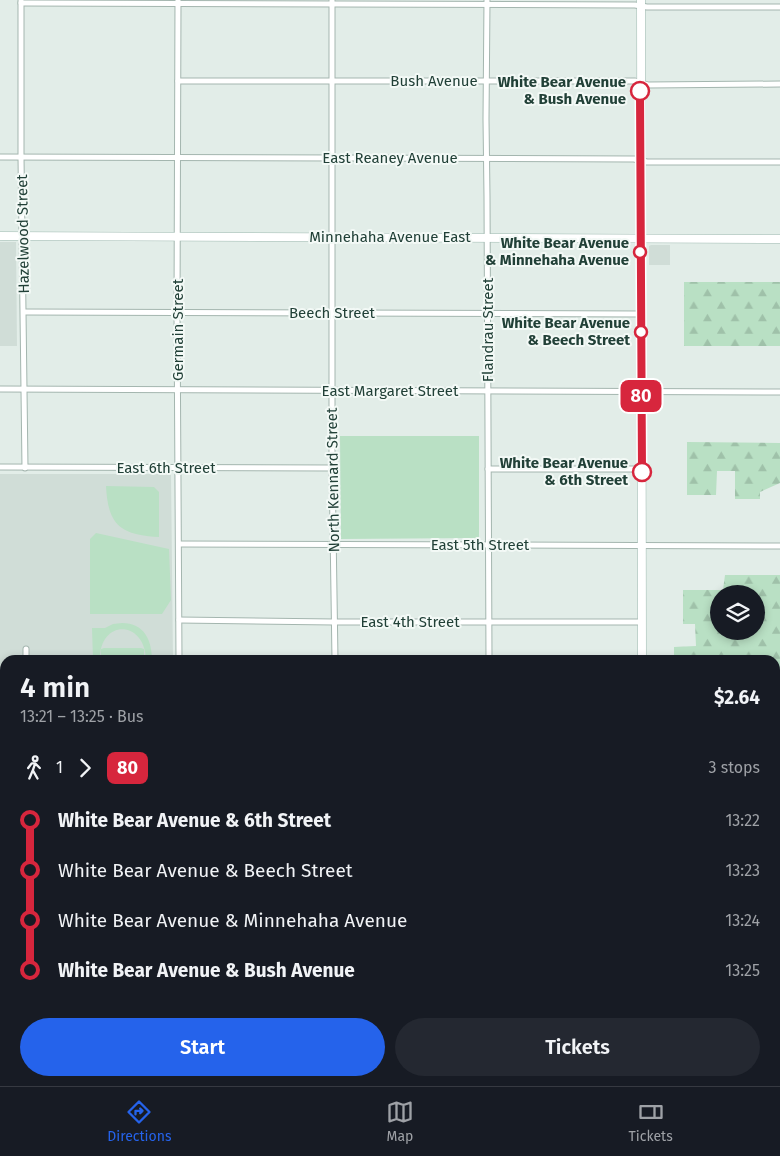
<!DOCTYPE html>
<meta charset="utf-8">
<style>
:root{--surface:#171b24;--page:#242831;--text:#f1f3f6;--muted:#9ea1a6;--line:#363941;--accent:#2563eb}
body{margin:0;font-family:"Fira Sans",sans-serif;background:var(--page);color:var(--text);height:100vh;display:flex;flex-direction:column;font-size:19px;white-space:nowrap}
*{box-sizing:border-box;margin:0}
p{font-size:16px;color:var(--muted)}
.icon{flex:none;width:28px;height:28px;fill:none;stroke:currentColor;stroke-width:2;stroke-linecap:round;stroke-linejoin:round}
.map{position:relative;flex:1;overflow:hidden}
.details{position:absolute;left:0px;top:655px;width:780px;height:431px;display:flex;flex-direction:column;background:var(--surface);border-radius:15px 15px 0 0;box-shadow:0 2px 8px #0003}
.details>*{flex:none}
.badge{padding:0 10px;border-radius:8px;font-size:18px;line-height:32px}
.tools{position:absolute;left:710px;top:585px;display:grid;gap:10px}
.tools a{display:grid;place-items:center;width:55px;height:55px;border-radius:50%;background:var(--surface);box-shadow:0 2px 8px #0003;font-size:25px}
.map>.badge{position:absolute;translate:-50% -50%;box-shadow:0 0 0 2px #fff}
.legs{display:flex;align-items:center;gap:8px;height:55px;padding:0 20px;font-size:16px}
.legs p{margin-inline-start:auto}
.summary{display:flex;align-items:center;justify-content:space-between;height:85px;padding:0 20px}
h1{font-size:28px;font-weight:600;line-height:38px}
.primary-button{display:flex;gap:10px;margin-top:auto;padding:10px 20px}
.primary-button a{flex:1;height:58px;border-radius:30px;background:var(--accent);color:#fff;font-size:20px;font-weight:600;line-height:58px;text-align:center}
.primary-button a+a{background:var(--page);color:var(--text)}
ul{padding:0 20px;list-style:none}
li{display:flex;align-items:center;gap:18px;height:50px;font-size:19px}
li i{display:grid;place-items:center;width:8px;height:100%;margin:0 6px;background:currentColor}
li i::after{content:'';width:12px;height:12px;margin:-6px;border:4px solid;border-radius:50%;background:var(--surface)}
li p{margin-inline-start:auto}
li:first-child i{background:linear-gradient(#0000 50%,currentColor 0)}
li:last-child i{background:linear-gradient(currentColor 50%,#0000 0)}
.menu{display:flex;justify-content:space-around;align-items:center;height:70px;border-top:1px solid var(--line);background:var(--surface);font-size:14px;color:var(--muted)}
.menu a{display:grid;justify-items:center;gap:2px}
.menu .current{color:var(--accent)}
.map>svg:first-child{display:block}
</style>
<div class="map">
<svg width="780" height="1086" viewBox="0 0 780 1086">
<defs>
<pattern id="forest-firs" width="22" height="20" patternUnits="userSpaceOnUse" patternTransform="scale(1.25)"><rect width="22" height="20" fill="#b9e0c4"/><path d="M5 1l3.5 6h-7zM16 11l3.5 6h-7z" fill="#9fc1a9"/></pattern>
</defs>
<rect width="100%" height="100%" fill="#e2ede8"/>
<g fill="#d0ddd7">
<polygon points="0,242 16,242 17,346 0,346"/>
<polygon points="651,245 670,245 670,265 649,265 649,246"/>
<polygon points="0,474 171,474 173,660 5,660 5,691 0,691"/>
</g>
<g fill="url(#forest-firs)" fill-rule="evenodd">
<rect x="684" y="282" width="96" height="64"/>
<polygon points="687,442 780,443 780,483 760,492 760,499 735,499 735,471 717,471 716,495 687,495"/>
<path d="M725 575H780V741H775V660H674V647L696 646 695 624H683V590H723ZM719 594H756V631H719Z"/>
</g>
<g fill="#b9e0c4">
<polygon points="340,436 479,436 479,538 341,539"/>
<path d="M106 486 154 487 159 492V537C120 535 108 525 106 486Z"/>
<polygon points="96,533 169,549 171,600 162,614 90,614 90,539"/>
<path d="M122 623C144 623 152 640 152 660H146C145 619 99 619 100 660H93L92 628H105L113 624Z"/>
<polygon points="104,648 141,648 144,649 144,660 101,660 101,649"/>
</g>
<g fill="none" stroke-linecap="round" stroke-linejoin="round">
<defs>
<g id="street">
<polyline points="178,0 177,312 179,660"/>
<polyline points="332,0 332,463 335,660"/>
<polyline points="487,0 486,119 487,197 489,660"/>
<polyline points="21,1 21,157 25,468"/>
<polyline points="21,3 635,5 647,7 780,7"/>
<polyline points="178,81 635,81 648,85 780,84"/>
<polyline points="0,157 634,159 647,162 780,162"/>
<polyline points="24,312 640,314"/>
<polyline points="0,389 780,392"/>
<polyline points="0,467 332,468"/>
<polyline points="488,469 642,469"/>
<polyline points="179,544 780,546"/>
<polyline points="179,620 334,622 642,622"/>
<polyline points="26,649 26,660"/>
<polyline points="0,699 5,699"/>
<polyline points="0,853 5,852"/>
<polyline points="0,1000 5,1002"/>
<polyline points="775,1005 780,1005"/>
<polyline points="0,1070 5,1072"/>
<polyline points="49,1081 84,1086"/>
<polyline points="335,1086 335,1081"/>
<polyline points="492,1086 494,1081"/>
</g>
<g id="secondary">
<polyline points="641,0 642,660"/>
<polyline points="0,236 780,239"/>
<polyline points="0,774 5,774"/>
<polyline points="775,776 780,776"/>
<polyline points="645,1081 645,1086"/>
</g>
</defs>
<use href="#street" stroke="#a4b6af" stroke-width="7"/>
<use href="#secondary" stroke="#9fbab1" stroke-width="9"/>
<use href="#street" stroke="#fff" stroke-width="5"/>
<use href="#secondary" stroke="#fff" stroke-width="8"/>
</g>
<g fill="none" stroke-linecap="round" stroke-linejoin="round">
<defs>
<polyline id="line-1" points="640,91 642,472"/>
</defs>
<use href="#line-1" stroke="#fff" stroke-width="11"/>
<use href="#line-1" stroke="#d7263d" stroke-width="8"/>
</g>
<g fill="#fff" stroke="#d7263d" stroke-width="2.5">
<circle cx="640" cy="91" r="9"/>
<circle cx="640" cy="252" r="6"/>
<circle cx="641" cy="332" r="6"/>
<circle cx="642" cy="472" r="9"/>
</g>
<g text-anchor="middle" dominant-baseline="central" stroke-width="4" stroke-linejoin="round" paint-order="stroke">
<g font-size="15" fill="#214037" stroke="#f3f9f6">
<text x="434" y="81">Bush Avenue</text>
<text x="390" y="158">East Reaney Avenue</text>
<text transform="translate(23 234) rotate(-91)">Hazelwood Street</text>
<text x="390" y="237">Minnehaha Avenue East</text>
<text x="332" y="313">Beech Street</text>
<text transform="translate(178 330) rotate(-90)">Germain Street</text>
<text transform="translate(488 330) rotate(-90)">Flandrau Street</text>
<text x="390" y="391">East Margaret Street</text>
<text x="166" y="468">East 6th Street</text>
<text transform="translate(333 480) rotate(-91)">North Kennard Street</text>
<text x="480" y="545">East 5th Street</text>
<text x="410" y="622">East 4th Street</text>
</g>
<g font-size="15" font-weight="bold" fill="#214037" stroke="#f3f9f6" text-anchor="end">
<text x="626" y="82">White Bear Avenue<tspan x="626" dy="17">&amp; Bush Avenue</tspan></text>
<text x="629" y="243">White Bear Avenue<tspan x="629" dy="17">&amp; Minnehaha Avenue</tspan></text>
<text x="630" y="323">White Bear Avenue<tspan x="630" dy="17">&amp; Beech Street</tspan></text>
<text x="628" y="463">White Bear Avenue<tspan x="628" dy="17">&amp; 6th Street</tspan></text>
</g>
</g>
</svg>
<div class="tools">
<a><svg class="icon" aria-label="layers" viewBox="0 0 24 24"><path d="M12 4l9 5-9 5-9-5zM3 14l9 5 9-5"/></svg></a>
</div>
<b class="badge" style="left:641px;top:396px;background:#d7263d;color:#fff">80</b>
<section class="details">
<div class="summary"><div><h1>4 min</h1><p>13:21 – 13:25 · Bus</p></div><b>$2.64</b></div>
<div class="legs"><svg class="icon" aria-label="walk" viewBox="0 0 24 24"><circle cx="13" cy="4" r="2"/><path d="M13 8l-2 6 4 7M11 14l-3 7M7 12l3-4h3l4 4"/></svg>1<svg class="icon" aria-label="forward" viewBox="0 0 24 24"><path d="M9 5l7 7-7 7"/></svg><b class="badge" style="background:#d7263d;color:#fff">80</b><p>3 stops</p></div>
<ul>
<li><i style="color:#d7263d"></i><b>White Bear Avenue &amp; 6th Street</b><p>13:22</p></li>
<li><i style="color:#d7263d"></i><span>White Bear Avenue &amp; Beech Street</span><p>13:23</p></li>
<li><i style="color:#d7263d"></i><span>White Bear Avenue &amp; Minnehaha Avenue</span><p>13:24</p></li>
<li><i style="color:#d7263d"></i><b>White Bear Avenue &amp; Bush Avenue</b><p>13:25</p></li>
</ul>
<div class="primary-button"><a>Start</a><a>Tickets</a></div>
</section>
</div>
<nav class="menu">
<a class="current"><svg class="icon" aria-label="directions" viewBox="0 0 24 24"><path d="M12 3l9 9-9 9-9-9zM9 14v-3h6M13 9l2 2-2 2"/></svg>Directions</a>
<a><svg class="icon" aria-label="map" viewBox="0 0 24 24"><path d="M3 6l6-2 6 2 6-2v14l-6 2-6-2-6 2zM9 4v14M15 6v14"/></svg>Map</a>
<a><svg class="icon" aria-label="tickets" viewBox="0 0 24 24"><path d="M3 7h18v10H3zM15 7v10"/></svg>Tickets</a>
</nav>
